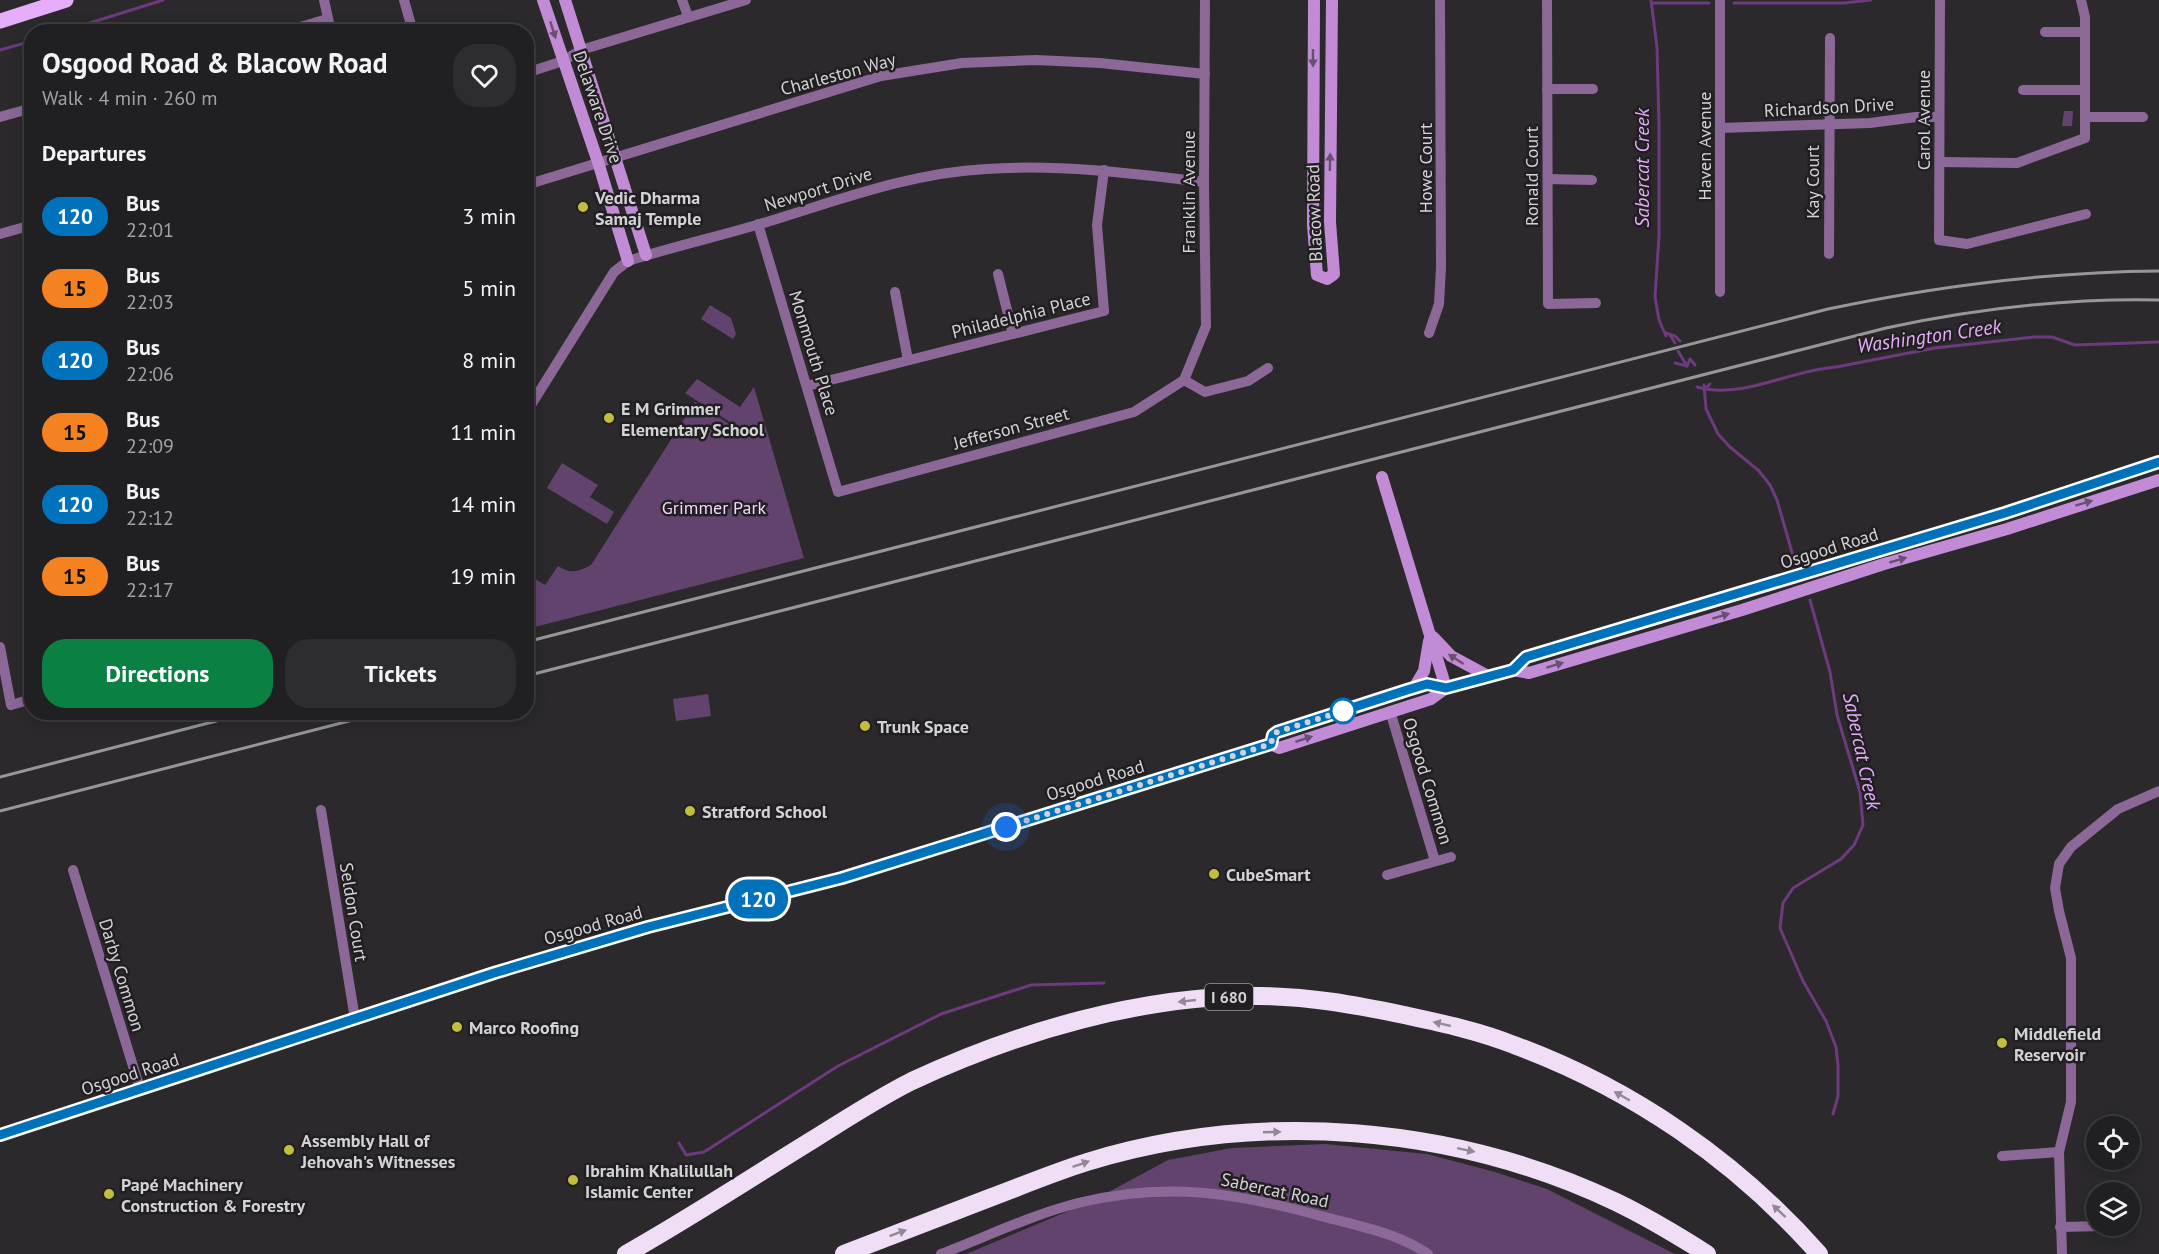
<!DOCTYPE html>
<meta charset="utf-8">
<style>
:root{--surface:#201f21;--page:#2d2c2e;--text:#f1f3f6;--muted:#a2a2a5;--line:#3d3d3f;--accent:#0b8043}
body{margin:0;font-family:"PT Sans",sans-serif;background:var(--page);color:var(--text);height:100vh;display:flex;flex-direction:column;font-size:22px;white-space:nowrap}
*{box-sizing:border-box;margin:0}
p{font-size:20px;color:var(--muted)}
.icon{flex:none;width:33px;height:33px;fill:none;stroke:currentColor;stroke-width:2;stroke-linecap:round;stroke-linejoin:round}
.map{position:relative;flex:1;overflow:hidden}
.sheet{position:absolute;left:24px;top:24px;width:510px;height:696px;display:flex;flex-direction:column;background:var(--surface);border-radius:24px;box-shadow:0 3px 15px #0003,0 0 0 2px var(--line)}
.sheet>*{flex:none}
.badge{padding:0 12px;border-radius:20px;font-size:21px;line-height:39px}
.tools{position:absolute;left:2086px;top:1116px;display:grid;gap:12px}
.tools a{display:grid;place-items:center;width:54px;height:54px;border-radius:50%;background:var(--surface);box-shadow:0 3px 15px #0003,0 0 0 2px var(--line);font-size:30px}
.you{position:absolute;width:30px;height:30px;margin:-15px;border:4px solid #fff;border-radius:50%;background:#1a73e8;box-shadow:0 0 0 9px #1a73e833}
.map>.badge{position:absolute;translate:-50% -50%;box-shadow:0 0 0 3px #fff}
h2{padding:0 18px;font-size:22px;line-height:54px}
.round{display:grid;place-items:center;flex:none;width:63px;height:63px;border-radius:24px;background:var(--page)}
.headline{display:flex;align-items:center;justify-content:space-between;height:102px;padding:0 18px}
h1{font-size:28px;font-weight:600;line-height:45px}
.button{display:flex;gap:12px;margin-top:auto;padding:12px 18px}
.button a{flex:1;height:69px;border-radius:24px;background:var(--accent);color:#fff;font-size:24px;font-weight:600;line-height:69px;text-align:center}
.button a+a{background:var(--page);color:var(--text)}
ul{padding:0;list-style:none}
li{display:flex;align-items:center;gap:18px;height:72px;padding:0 18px}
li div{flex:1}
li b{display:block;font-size:22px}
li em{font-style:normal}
li .badge{min-width:66px;font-weight:700;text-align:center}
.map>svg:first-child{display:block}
</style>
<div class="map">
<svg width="2159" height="1254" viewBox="0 0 2159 1254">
<rect width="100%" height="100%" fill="#2b292c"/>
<g fill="#62436d">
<polygon points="2064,111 2073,111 2072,126 2062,126"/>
<polygon points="710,305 731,318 736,334 733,339 701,319"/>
<path d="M697 379 740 407 754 387 804 558 527 629V574L545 585 558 566C570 574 579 572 591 565L695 402 732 426 733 424 685 393Z"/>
<polygon points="562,463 598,485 590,497 614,512 607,524 547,488"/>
<polygon points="708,694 711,716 676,721 673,699"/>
<polygon points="1325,1144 1427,1154 1495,1172 1547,1189 1675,1254 966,1254 1092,1201 1168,1160 1232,1148"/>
</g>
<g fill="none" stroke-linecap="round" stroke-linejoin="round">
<g stroke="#6d3a7e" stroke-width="3">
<polyline points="1651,0 1657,47 1659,125 1659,236 1655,297 1659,320 1666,336"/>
<polyline points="1652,3 1709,3"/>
<polyline points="1734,3 1844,3 1871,0"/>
<polyline points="61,32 163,0"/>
<polyline points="0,50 32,41"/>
<polyline points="1666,333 1675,336 1680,341"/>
<polyline points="1670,335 1675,343"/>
<polyline points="1678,351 1687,366"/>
<polyline points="1675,363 1687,366"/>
<polyline points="1687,366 1690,359 1695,365"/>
<polyline points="1704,385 1706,409 1718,434 1730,447 1759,471 1770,485 1777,500 1793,556"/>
<path d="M1697 387C1742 400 1790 370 1836 367L1935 348 2034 337H2052L2075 345 2159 342"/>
<polyline points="1705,389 1710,384"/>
<polyline points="1810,600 1830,672 1837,715 1860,792 1863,825 1854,845 1841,859 1793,888 1783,903 1780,928 1803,981 1826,1021 1836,1047 1838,1066 1838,1096 1833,1114"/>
<polyline points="679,1143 686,1155 704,1152 838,1066 941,1014 1031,985 1104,983"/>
</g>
<g stroke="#8b6897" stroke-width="10">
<polyline points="324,0 331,32"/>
<polyline points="404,0 413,32"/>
<polyline points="682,0 688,16"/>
<polyline points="1547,0 1548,304 1596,303"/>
<polyline points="1940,0 1939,240 1967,244 2086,214"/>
<polyline points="284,32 327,19"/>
<polyline points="2045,32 2084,32"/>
<polyline points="526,73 563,61 581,50 746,0"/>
<polyline points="1547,89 1593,89"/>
<polyline points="2023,90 2085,90"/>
<polyline points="0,117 32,108"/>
<polyline points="2085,117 2143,117"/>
<polyline points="1720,128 1870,123 1916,117 1939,117"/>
<polyline points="1940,162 2017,163 2085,138 2085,17 2081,0"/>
<polyline points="1548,179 1592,180"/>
<polyline points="526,185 881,76 962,63 1036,60 1100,63 1205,74"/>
<polyline points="758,224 838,492 1134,412 1184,380"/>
<polyline points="0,234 32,225"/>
<polyline points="1829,254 1830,38"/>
<polyline points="998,274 1013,334"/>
<polyline points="895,292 908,360"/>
<polyline points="1720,292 1720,0"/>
<polyline points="1429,333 1439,304 1441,268 1440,0"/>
<polyline points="1184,380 1206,326 1204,182 1205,0"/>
<polyline points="1184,380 1205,392 1248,381 1268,368"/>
<polyline points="807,386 1104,311 1097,225 1104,170"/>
<path d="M526 413 614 272 628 261C672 247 716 237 760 224 834 202 908 173 986 169 1059 164 1131 173 1204 182"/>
<polyline points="0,647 11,705 32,699"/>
<polyline points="1390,711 1435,861"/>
<polyline points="321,810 355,1019"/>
<polyline points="73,870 140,1089"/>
<polyline points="1387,875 1451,857"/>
<polyline points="2002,1156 2059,1152"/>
<polyline points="2060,1227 2105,1226"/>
<path d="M941 1254C986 1237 1031 1215 1078 1203 1166 1181 1236 1193 1321 1216 1358 1226 1396 1232 1428 1254"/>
<polyline points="2062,1254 2059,1152 2071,1102 2071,958 2059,911 2055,888 2059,864 2071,847 2118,809 2159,791"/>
</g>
<g stroke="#c28bd6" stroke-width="12">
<polyline points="543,0 598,162 628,261"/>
<polyline points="565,0 646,255"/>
<polyline points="1314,0 1313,225 1317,275 1327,279 1334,274 1330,222 1332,0"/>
<polyline points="1382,477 1446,688"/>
<polyline points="1433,637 1451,656 1488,676"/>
<path d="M1513 670 1526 657C1738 596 1949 532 2159 462"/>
<polyline points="1414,688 1424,671 1429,641"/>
<polyline points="1271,744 1273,735 1277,732 1407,690 1427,684 1446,688"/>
<polyline points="0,1135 494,973 648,927 842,878 1271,744 1279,748 1431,699 1446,688 1462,683 1513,670 1529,673 1742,610 1884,564 2007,529 2159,480"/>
</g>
<polyline stroke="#e6adfb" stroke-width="15" points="0,21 66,0"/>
<g stroke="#efdef5" stroke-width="18">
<path d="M626 1254C690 1218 752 1177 814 1139 846 1119 878 1098 912 1081 1017 1032 1142 995 1259 996 1308 996 1356 1005 1404 1015 1441 1023 1479 1031 1514 1045 1631 1088 1736 1160 1819 1254"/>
<path d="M844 1254C893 1235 943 1216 992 1197 1024 1185 1055 1172 1087 1162 1259 1109 1453 1125 1616 1202 1647 1217 1677 1235 1707 1254"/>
</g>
<g stroke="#979698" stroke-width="3">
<path d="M526 642 1828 309C1937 286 2047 272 2159 271"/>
<path d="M526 676 1886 328C1975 309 2067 298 2159 300"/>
<polyline points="0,777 251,712"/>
<polyline points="0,811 384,712"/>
</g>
</g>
<defs><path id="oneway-solid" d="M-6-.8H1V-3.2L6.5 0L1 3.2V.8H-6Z" transform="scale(1.5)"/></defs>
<g fill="#695073">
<use href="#oneway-solid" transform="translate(553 30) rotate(72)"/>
<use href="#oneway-solid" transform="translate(1313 58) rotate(90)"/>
<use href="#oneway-solid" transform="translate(1330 162) rotate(-89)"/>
<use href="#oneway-solid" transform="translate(2084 503) rotate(-17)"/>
<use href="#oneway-solid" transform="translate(1898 560) rotate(-16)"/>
<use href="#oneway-solid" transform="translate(1721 616) rotate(-17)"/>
<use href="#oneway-solid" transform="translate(1456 659) rotate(-147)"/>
<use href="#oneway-solid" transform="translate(1555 665) rotate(-17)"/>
<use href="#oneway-solid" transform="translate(1304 739) rotate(-18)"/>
</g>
<g fill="#928896">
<use href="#oneway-solid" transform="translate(1187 1001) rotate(174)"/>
<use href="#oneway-solid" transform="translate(1442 1024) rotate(-167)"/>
<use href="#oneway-solid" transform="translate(1622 1096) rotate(-150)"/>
<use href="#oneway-solid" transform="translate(1272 1132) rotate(-2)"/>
<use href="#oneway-solid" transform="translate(1466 1150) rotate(12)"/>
<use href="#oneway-solid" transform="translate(1081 1164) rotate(-19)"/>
<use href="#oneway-solid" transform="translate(1779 1211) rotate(-137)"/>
<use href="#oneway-solid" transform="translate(898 1233) rotate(-21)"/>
</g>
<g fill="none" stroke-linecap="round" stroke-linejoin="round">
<defs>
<polyline id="line" points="0,1135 494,973 648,927 842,878 1271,744 1273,735 1277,732 1407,690 1427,684 1446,688 1513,670 1526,657 2005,513 2159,462"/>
</defs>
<use href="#line" stroke="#fff" stroke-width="14"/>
<use href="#line" stroke="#0072bc" stroke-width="9"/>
<polyline stroke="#d3d2d4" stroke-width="6" stroke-dasharray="0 10.8" points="1006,827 1271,744 1273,735 1277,732 1343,711"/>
</g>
<g fill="#c3bd3e" stroke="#211f22" stroke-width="2">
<circle cx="583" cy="207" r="6"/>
<circle cx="609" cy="418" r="6"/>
<circle cx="865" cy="726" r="6"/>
<circle cx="690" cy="811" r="6"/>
<circle cx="1214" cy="874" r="6"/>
<circle cx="457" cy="1027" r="6"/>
<circle cx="2002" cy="1043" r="6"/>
<circle cx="289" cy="1150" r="6"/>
<circle cx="573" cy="1180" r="6"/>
<circle cx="109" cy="1194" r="6"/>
</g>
<circle fill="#fff" stroke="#0072bc" stroke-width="3" cx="1343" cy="711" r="12"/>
<g text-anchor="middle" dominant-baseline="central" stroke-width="5" stroke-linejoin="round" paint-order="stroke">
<rect fill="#211f22" stroke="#9e9c9f" stroke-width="1.5" x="1205" y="984" width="48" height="26" rx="4.5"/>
<g font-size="16" font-weight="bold" fill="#d3d2d4">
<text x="1229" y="997">I 680</text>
</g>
<g font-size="18" fill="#d3d2d4" stroke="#211f22">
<text transform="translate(838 74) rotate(-15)">Charleston Way</text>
<text transform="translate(598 107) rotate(71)">Delaware Drive</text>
<text transform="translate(1829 107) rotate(-3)">Richardson Drive</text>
<text transform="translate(1923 120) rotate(-90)">Carol Avenue</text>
<text transform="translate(1704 146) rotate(-90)">Haven Avenue</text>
<text transform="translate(1425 168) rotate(-90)">Howe Court</text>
<text transform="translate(1531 176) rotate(-90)">Ronald Court</text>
<text transform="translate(1812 182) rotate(-90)">Kay Court</text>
<text transform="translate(818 189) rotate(-17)">Newport Drive</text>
<text transform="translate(1188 192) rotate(-90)">Franklin Avenue</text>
<text transform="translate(1314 213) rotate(-92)">Blacow Road</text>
<text transform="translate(1021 315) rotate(-14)">Philadelphia Place</text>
<text transform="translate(814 353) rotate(73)">Monmouth Place</text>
<text transform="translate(1011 428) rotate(-15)">Jefferson Street</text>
<text transform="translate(1829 548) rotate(-17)">Osgood Road</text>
<text transform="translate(1095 780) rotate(-17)">Osgood Road</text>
<text transform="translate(1428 781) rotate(73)">Osgood Common</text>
<text transform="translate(354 912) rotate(81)">Seldon Court</text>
<text transform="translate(593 925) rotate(-16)">Osgood Road</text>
<text transform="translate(122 975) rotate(73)">Darby Common</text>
<text transform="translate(130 1074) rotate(-18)">Osgood Road</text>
<text transform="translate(1275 1190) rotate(12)">Sabercat Road</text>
</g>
<g font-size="18" font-weight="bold" fill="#d3d2d4" stroke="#211f22" text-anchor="start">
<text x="595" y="197">Vedic Dharma<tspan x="595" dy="21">Samaj Temple</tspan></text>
<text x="621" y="408">E M Grimmer<tspan x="621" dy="21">Elementary School</tspan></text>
<text x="877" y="726">Trunk Space</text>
<text x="702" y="811">Stratford School</text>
<text x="1226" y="874">CubeSmart</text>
<text x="469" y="1027">Marco Roofing</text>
<text x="2014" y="1033">Middlefield<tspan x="2014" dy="21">Reservoir</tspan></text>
<text x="301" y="1140">Assembly Hall of<tspan x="301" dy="21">Jehovah's Witnesses</tspan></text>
<text x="585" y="1170">Ibrahim Khalilullah<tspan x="585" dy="21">Islamic Center</tspan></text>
<text x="121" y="1184">Papé Machinery<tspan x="121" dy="21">Construction &amp; Forestry</tspan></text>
</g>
<g font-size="18" fill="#f1d5fc" stroke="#211f22">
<text x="714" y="507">Grimmer Park</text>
</g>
<g font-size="20" font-style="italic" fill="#e5adf9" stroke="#211f22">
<text transform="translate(1642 168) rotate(-90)">Sabercat Creek</text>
<text transform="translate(1929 336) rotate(-8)">Washington Creek</text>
<text transform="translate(1862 751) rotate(78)">Sabercat Creek</text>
</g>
</g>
</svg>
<div class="tools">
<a><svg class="icon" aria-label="locate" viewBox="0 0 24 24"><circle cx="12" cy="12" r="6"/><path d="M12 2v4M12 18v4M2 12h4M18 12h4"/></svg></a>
<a><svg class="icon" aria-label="layers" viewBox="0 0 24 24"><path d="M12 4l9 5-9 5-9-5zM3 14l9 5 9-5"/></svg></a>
</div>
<div class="you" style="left:1006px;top:827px"></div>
<b class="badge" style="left:758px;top:899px;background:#0072bc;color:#fff">120</b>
<section class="sheet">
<div class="headline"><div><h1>Osgood Road &amp; Blacow Road</h1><p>Walk · 4 min · 260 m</p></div><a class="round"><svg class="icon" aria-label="heart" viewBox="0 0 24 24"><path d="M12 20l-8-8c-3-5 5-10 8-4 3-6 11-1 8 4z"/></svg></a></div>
<h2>Departures</h2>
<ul>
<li><span class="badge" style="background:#0072bc;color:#fff">120</span><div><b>Bus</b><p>22:01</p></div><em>3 min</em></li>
<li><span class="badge" style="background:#f58220;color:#111">15</span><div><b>Bus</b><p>22:03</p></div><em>5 min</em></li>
<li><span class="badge" style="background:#0072bc;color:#fff">120</span><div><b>Bus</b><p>22:06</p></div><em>8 min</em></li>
<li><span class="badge" style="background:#f58220;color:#111">15</span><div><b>Bus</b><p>22:09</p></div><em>11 min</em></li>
<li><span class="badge" style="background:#0072bc;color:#fff">120</span><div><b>Bus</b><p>22:12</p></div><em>14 min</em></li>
<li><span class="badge" style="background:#f58220;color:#111">15</span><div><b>Bus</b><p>22:17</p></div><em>19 min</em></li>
</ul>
<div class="button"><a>Directions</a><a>Tickets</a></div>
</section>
</div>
